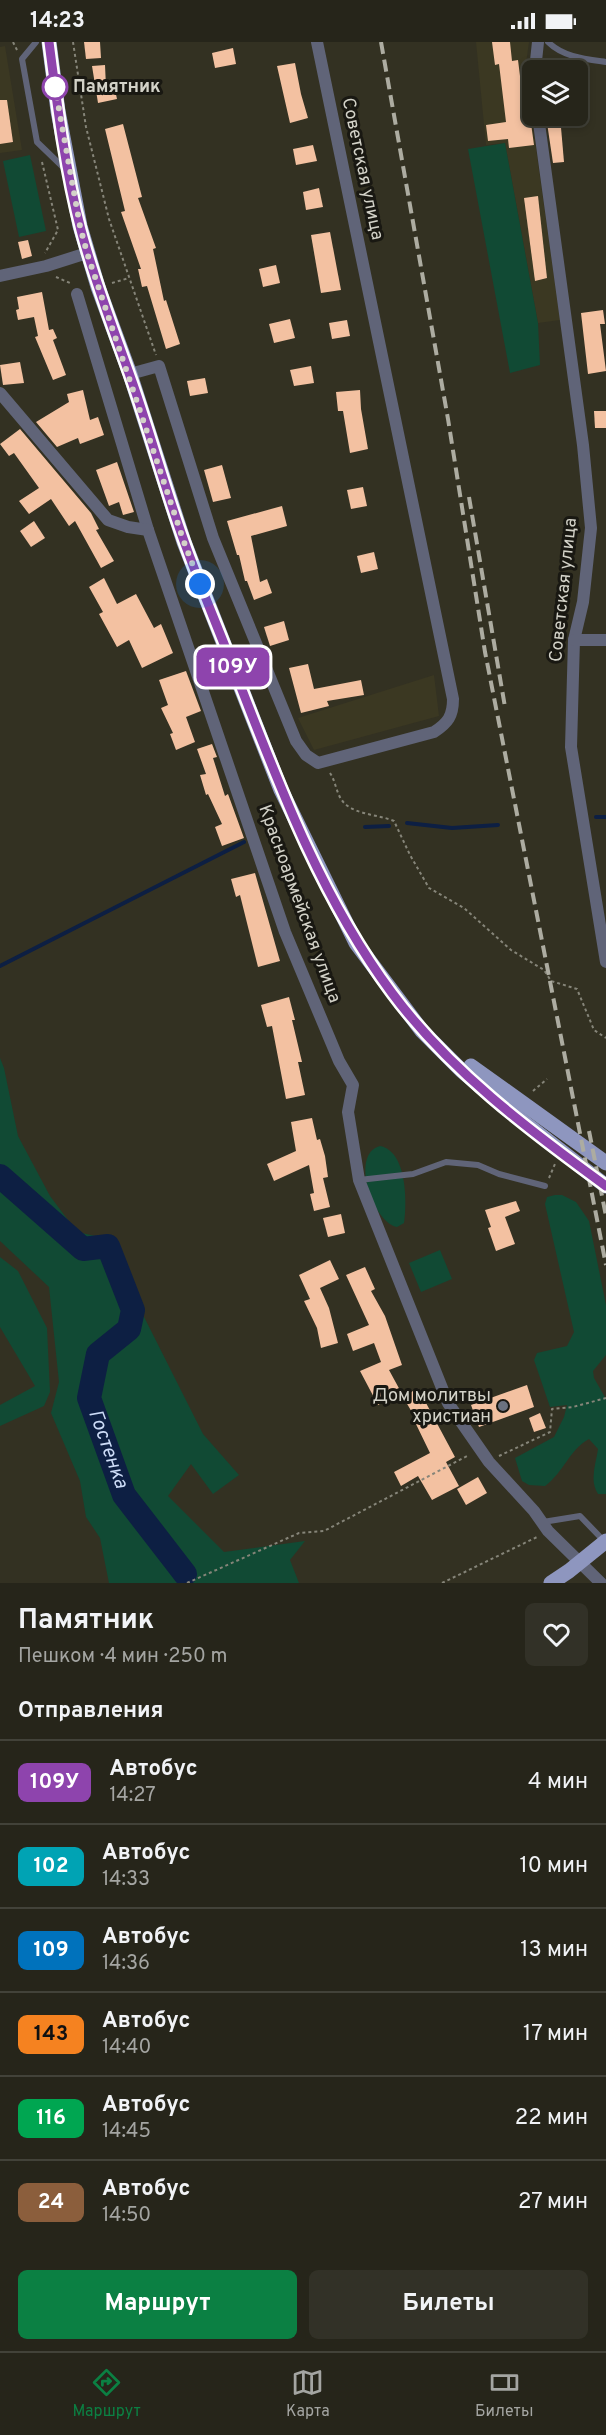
<!DOCTYPE html>
<html lang="ru">
<meta charset="utf-8">
<style>
:root{--surface:#26251a;--page:#323127;--text:#f1f3f6;--muted:#a4a5a2;--line:#424239;--accent:#0b8043}
body{margin:0;font-family:Overpass,sans-serif;background:var(--page);color:var(--text);height:100vh;display:flex;flex-direction:column;font-size:22px;white-space:nowrap}
*{box-sizing:border-box;margin:0}
p{font-size:20px;color:var(--muted)}
.icon{flex:none;width:33px;height:33px;fill:none;stroke:currentColor;stroke-width:2;stroke-linecap:round;stroke-linejoin:round}
.map{position:relative;height:1541px;overflow:hidden}
.sheet{display:flex;flex-direction:column;background:var(--surface);flex:1}
.sheet>*{flex:none}
.badge{padding:0 12px;border-radius:9px;font-size:21px;line-height:39px}
.controls{position:absolute;left:522px;top:18px;display:grid;gap:12px}
.controls a{display:grid;place-items:center;width:66px;height:66px;border-radius:9px;background:var(--surface);box-shadow:0 3px 9px #0003,0 0 0 2px var(--line);font-size:30px}
.you{position:absolute;width:30px;height:30px;margin:-15px;border:4px solid #fff;border-radius:50%;background:#1a73e8;box-shadow:0 0 0 9px #1a73e833}
.map>.badge{position:absolute;translate:-50% -50%;box-shadow:0 0 0 3px #fff}
h2{padding:0 18px;font-size:22px;line-height:54px}
.round{display:grid;place-items:center;flex:none;width:63px;height:63px;border-radius:9px;background:var(--page)}
.head{display:flex;align-items:center;justify-content:space-between;height:102px;padding:0 18px}
h1{font-size:28px;font-weight:700;line-height:45px}
.cta{display:flex;gap:12px;margin-top:auto;padding:12px 18px}
.cta a{flex:1;height:69px;border-radius:9px;background:var(--accent);color:#fff;font-size:24px;font-weight:700;line-height:69px;text-align:center}
.cta a+a{background:var(--page);color:var(--text)}
ul{padding:0;list-style:none}
li{display:flex;align-items:center;gap:18px;height:84px;padding:0 18px;border-top:2px solid var(--line)}
li div{flex:1}
li b{display:block;font-size:22px}
li em{font-style:normal}
li .badge{min-width:66px;font-weight:700;text-align:center}
.status{display:flex;justify-content:space-between;align-items:center;height:42px;padding:0 30px;background:var(--surface);direction:ltr}
.status svg{height:16px;fill:currentColor}
.tabs{display:flex;justify-content:space-around;align-items:center;height:84px;border-top:2px solid var(--line);background:var(--surface);font-size:16px;color:var(--muted)}
.tabs a{display:grid;justify-items:center;gap:3px}
.tabs .current{color:var(--accent)}
.map>svg:first-child{display:block}
</style>
<div class="status"><b>14:23</b><svg viewBox="0 0 49 12"><path d="M0 12V9h3v3zM5 12V6h3v6zM10 12V3h3v9zM15 12V0h3v12zM26 1h20v11H26zM47 4h2v5h-2z"/></svg></div>
<div class="map">
<svg width="606" height="1541" viewBox="0 0 606 1541">
<rect width="100%" height="100%" fill="#333122"/>
<g fill="#3b3822">
<polygon points="476,0 529,0 525,29 560,278 538,281 505,101 486,103"/>
<polygon points="5,4 22,108 0,111 0,5"/>
<polygon points="434,633 439,674 314,708 298,676"/>
</g>
<g fill="#114a34">
<polygon points="505,101 538,281 540,323 510,331 468,107"/>
<polygon points="30,113 46,189 19,195 3,119"/>
<polygon points="0,1016 4,1026 18,1094 50,1154 77,1190 114,1198 132,1251 203,1392 239,1433 213,1452 191,1422 168,1454 224,1510 305,1499 290,1518 299,1541 109,1541 100,1496 86,1475 80,1439 51,1371 59,1340 49,1245 0,1199"/>
<path d="M380 1104C407 1109 407 1160 404 1181L397 1185C373 1181 349 1112 380 1104Z"/>
<path d="M555 1153H562L576 1160 589 1179 606 1263V1313L593 1329 594 1336 606 1357V1452H598C589 1438 596 1422 598 1407L589 1397C568 1409 565 1429 545 1444L529 1443 522 1439 515 1416 554 1395 564 1375 567 1363 550 1365 534 1318 537 1311 567 1304 574 1290 545 1162 547 1155Z"/>
<polygon points="440,1208 452,1237 421,1250 409,1221"/>
<polygon points="0,1215 18,1229 47,1286 50,1350 44,1364 0,1384 0,1363 35,1344 0,1285"/>
</g>
<g fill="none" stroke-linecap="round" stroke-linejoin="round">
<g stroke="#0d1f43" stroke-width="4">
<polyline points="596,775 606,775"/>
<polyline points="407,781 452,786 498,783"/>
<polyline points="365,785 389,784"/>
<polyline points="0,924 244,800"/>
</g>
<path stroke="#0d1f43" stroke-width="24" id="s1" d="M0 1134 83 1207 108 1204 133 1268 129 1287 98 1312 89 1356 124 1453 185 1532"/>
</g>
<g fill="#f3c1a1">
<polygon points="84,0 100,0 101,16 86,17"/>
<polygon points="492,0 510,0 512,19 518,18 525,74 530,74 534,103 509,106 508,97 488,99 486,83 506,80 499,22 495,23"/>
<polygon points="233,6 236,22 215,26 212,11"/>
<polygon points="295,21 301,52 308,76 290,81 277,24"/>
<polygon points="105,23 106,45 114,43 117,57 98,61 92,24"/>
<polygon points="0,58 7,58 13,100 0,102"/>
<polygon points="546,74 560,74 564,120 553,121"/>
<polygon points="123,82 142,155 138,156 156,206 153,207 164,259 166,258 180,302 166,307 147,244 142,245 138,227 141,227 121,170 125,169 105,87"/>
<polygon points="313,103 317,119 296,123 293,107"/>
<polygon points="319,146 323,165 306,168 303,150"/>
<polygon points="538,154 547,236 535,239 524,156"/>
<polygon points="330,190 341,248 321,251 311,193"/>
<polygon points="28,198 32,214 22,217 18,200"/>
<polygon points="276,223 280,241 263,245 259,227"/>
<polygon points="42,250 49,288 53,287 57,296 53,298 66,333 53,338 35,295 38,294 34,275 18,278 16,268 19,267 17,255"/>
<polygon points="603,268 605,282 600,282 606,329 588,332 581,271"/>
<polygon points="290,277 295,296 274,301 269,282"/>
<polygon points="347,278 350,294 332,297 329,281"/>
<polygon points="20,320 24,341 3,343 0,323"/>
<polygon points="311,324 314,341 294,344 290,328"/>
<polygon points="205,336 208,351 190,354 187,339"/>
<polygon points="83,348 90,378 98,375 104,393 80,402 78,396 57,405 36,380 69,360 67,352"/>
<polygon points="360,348 361,367 368,407 350,411 343,369 338,369 336,350"/>
<polygon points="594,369 606,369 606,386 595,386"/>
<polygon points="20,387 91,471 99,487 96,488 114,519 101,526 75,479 69,484 51,457 29,472 19,459 39,446 14,411 9,414 0,402"/>
<polygon points="117,420 134,470 123,473 119,460 109,464 96,428"/>
<polygon points="222,423 231,456 213,460 204,428"/>
<polygon points="363,445 367,464 351,467 347,448"/>
<polygon points="282,464 287,484 251,494 260,540 267,537 272,551 254,558 247,539 245,539 239,513 237,513 227,479"/>
<polygon points="34,479 45,496 31,505 20,489"/>
<polygon points="374,510 378,527 361,531 357,514"/>
<polygon points="104,536 117,562 136,552 154,586 161,582 173,611 142,626 129,598 117,605 99,572 103,570 89,545"/>
<polygon points="284,579 289,598 270,604 264,585"/>
<polygon points="308,622 314,647 361,638 364,653 327,659 329,664 301,671 289,626"/>
<polygon points="186,629 201,669 186,675 195,700 176,708 170,692 173,691 161,666 168,663 159,638"/>
<polygon points="212,702 217,715 213,716 225,754 228,752 244,796 222,804 215,785 222,782 208,752 206,753 200,733 206,732 197,707"/>
<polygon points="255,831 280,919 258,925 240,853 236,855 231,837"/>
<polygon points="289,955 295,978 292,978 302,1020 298,1020 305,1053 286,1057 272,984 267,985 261,963"/>
<polygon points="312,1076 317,1098 320,1097 325,1114 328,1135 323,1136 330,1165 314,1169 310,1152 314,1151 309,1123 274,1139 267,1122 296,1109 291,1080"/>
<polygon points="516,1159 520,1169 505,1175 515,1202 496,1209 488,1186 491,1185 485,1168"/>
<polygon points="341,1172 345,1191 328,1195 323,1176"/>
<polygon points="330,1218 339,1237 320,1246 329,1266 338,1301 321,1306 317,1286 304,1259 310,1257 299,1233"/>
<polygon points="365,1225 375,1247 371,1249 385,1274 402,1323 389,1328 401,1350 378,1363 360,1329 381,1320 374,1301 353,1309 347,1292 369,1283 346,1233"/>
<polygon points="527,1343 534,1365 479,1385 471,1363"/>
<polygon points="418,1346 455,1415 446,1420 459,1444 432,1458 418,1434 401,1444 394,1430 430,1411 414,1378 416,1377 403,1355"/>
<polygon points="540,1371 546,1386 534,1390 529,1376"/>
<polygon points="478,1435 487,1451 466,1463 457,1447"/>
</g>
<g fill="none" stroke-linecap="round" stroke-linejoin="round">
<g stroke="#868579" stroke-width="2" stroke-dasharray="3 3" stroke-linecap="butt">
<polyline points="13,0 17,8"/>
<polyline points="73,0 86,85 109,177 156,313"/>
<polyline points="42,120 58,188 45,211"/>
<polyline points="56,235 70,241"/>
<polyline points="112,241 129,236"/>
<path d="M330 731C335 738 336 749 341 757 351 773 378 772 394 779L410 813 429 846 464 866 511 908 544 928 551 939 577 947 594 988 606 996"/>
<polyline points="533,1049 547,1037"/>
<polyline points="549,1136 555,1122"/>
<polyline points="499,1414 550,1390 552,1367 573,1365 606,1356"/>
<polyline points="187,1541 299,1491 324,1489 469,1413"/>
<polyline points="442,1541 537,1495"/>
</g>
<g stroke="#606478" stroke-width="6">
<polyline points="36,0 22,17 37,100 66,128"/>
<path d="M548 0C563 15 585 17 606 20"/>
<polyline points="359,1138 413,1132 446,1120 478,1123 499,1132 545,1144"/>
<polyline points="543,1480 580,1474 604,1499"/>
</g>
<g stroke="#606478" stroke-width="12">
<polyline points="535,28 538,0"/>
<polyline points="538,74 583,403 591,486 583,560 574,598 571,705 606,920"/>
<polyline points="0,234 46,224 87,211"/>
<polyline points="77,252 148,488"/>
<path d="M130 332 159 324 213 496 296 699 306 713 318 721 434 690C448 681 453 674 453 657L317 0"/>
<polyline points="0,351 108,478 128,485 148,488 285,890 339,1019 353,1043 348,1070 359,1138 448,1361 489,1420 534,1469 548,1489 601,1541"/>
<polyline points="574,598 606,598"/>
</g>
<g stroke="#8e96bf" stroke-width="15">
<polyline points="49,0 58,69 80,184 98,245 130,332 184,500 281,748 356,901 422,989 461,1028 507,1067 606,1144"/>
<polyline points="471,1024 606,1121"/>
<polyline points="551,1541 569,1529 606,1499"/>
</g>
<g stroke="#adaca1" stroke-width="4" stroke-dasharray="12 6" stroke-linecap="butt">
<polyline points="381,0 448,377 485,610 606,1223"/>
<polyline points="469,455 505,665"/>
<polyline points="589,1089 606,1174"/>
</g>
</g>
<g fill="none" stroke-linecap="round" stroke-linejoin="round">
<defs>
<path id="line" d="M49 0C57 62 65 127 81 188 94 237 112 283 129 331 149 386 164 444 184 499 199 541 216 581 232 622 276 735 319 853 392 951 449 1028 529 1088 606 1144"/>
</defs>
<use href="#line" stroke="#fff" stroke-width="14"/>
<use href="#line" stroke="#8e44ad" stroke-width="9"/>
<polyline stroke="#d3d2c8" stroke-width="6" stroke-dasharray="0 10.8" points="55,45 80,184 87,211 184,500 200,542"/>
</g>
<circle fill="#fff" stroke="#8e44ad" stroke-width="3" cx="55" cy="45" r="12"/>
<circle fill="#6b7280" stroke="#191812" stroke-width="2" cx="503" cy="1364" r="6"/>
<g text-anchor="middle" dominant-baseline="central" stroke-width="6" stroke-linejoin="round" paint-order="stroke">
<g font-size="18" font-weight="bold" fill="#d3d2c8" stroke="#191812" text-anchor="start">
<text x="73" y="45">Памятник</text>
</g>
<g font-size="18" fill="#d3d2c8" stroke="#191812">
<text transform="translate(362 127) rotate(78)">Советская улица</text>
<text transform="translate(564 548) rotate(-84)">Советская улица</text>
<text transform="translate(299 862) rotate(70)">Красноармейская улица</text>
</g>
<g font-size="18" fill="#d3d2c8" stroke="#191812" text-anchor="end">
<text x="491" y="1354">Дом молитвы<tspan x="491" dy="21">христиан</tspan></text>
</g>
<g font-size="20" font-style="italic" fill="#cddcf7" stroke="#191812">
<text stroke="none"><textPath href="#s1" startOffset="363">Гостенка</textPath></text>
</g>
</g>
</svg>
<div class="controls">
<a><svg class="icon" aria-label="layers" viewBox="0 0 24 24"><path d="M12 4l9 5-9 5-9-5zM3 14l9 5 9-5"/></svg></a>
</div>
<div class="you" style="left:200px;top:542px"></div>
<b class="badge" style="left:233px;top:625px;background:#8e44ad;color:#fff">109У</b>
</div>
<section class="sheet">
<div class="head"><div><h1>Памятник</h1><p>Пешком · 4 мин · 250 m</p></div><a class="round"><svg class="icon" aria-label="heart" viewBox="0 0 24 24"><path d="M12 20l-8-8c-3-5 5-10 8-4 3-6 11-1 8 4z"/></svg></a></div>
<h2>Отправления</h2>
<ul>
<li><span class="badge" style="background:#8e44ad;color:#fff">109У</span><div><b>Автобус</b><p>14:27</p></div><em>4 мин</em></li>
<li><span class="badge" style="background:#00a3b4;color:#fff">102</span><div><b>Автобус</b><p>14:33</p></div><em>10 мин</em></li>
<li><span class="badge" style="background:#0072bc;color:#fff">109</span><div><b>Автобус</b><p>14:36</p></div><em>13 мин</em></li>
<li><span class="badge" style="background:#f58220;color:#111">143</span><div><b>Автобус</b><p>14:40</p></div><em>17 мин</em></li>
<li><span class="badge" style="background:#00a651;color:#fff">116</span><div><b>Автобус</b><p>14:45</p></div><em>22 мин</em></li>
<li><span class="badge" style="background:#8b5e3c;color:#fff">24</span><div><b>Автобус</b><p>14:50</p></div><em>27 мин</em></li>
</ul>
<div class="cta"><a>Маршрут</a><a>Билеты</a></div>
</section>
<nav class="tabs">
<a class="current"><svg class="icon" aria-label="directions" viewBox="0 0 24 24"><path d="M12 3l9 9-9 9-9-9zM9 14v-3h6M13 9l2 2-2 2"/></svg>Маршрут</a>
<a><svg class="icon" aria-label="map" viewBox="0 0 24 24"><path d="M3 6l6-2 6 2 6-2v14l-6 2-6-2-6 2zM9 4v14M15 6v14"/></svg>Карта</a>
<a><svg class="icon" aria-label="tickets" viewBox="0 0 24 24"><path d="M3 7h18v10H3zM15 7v10"/></svg>Билеты</a>
</nav>
